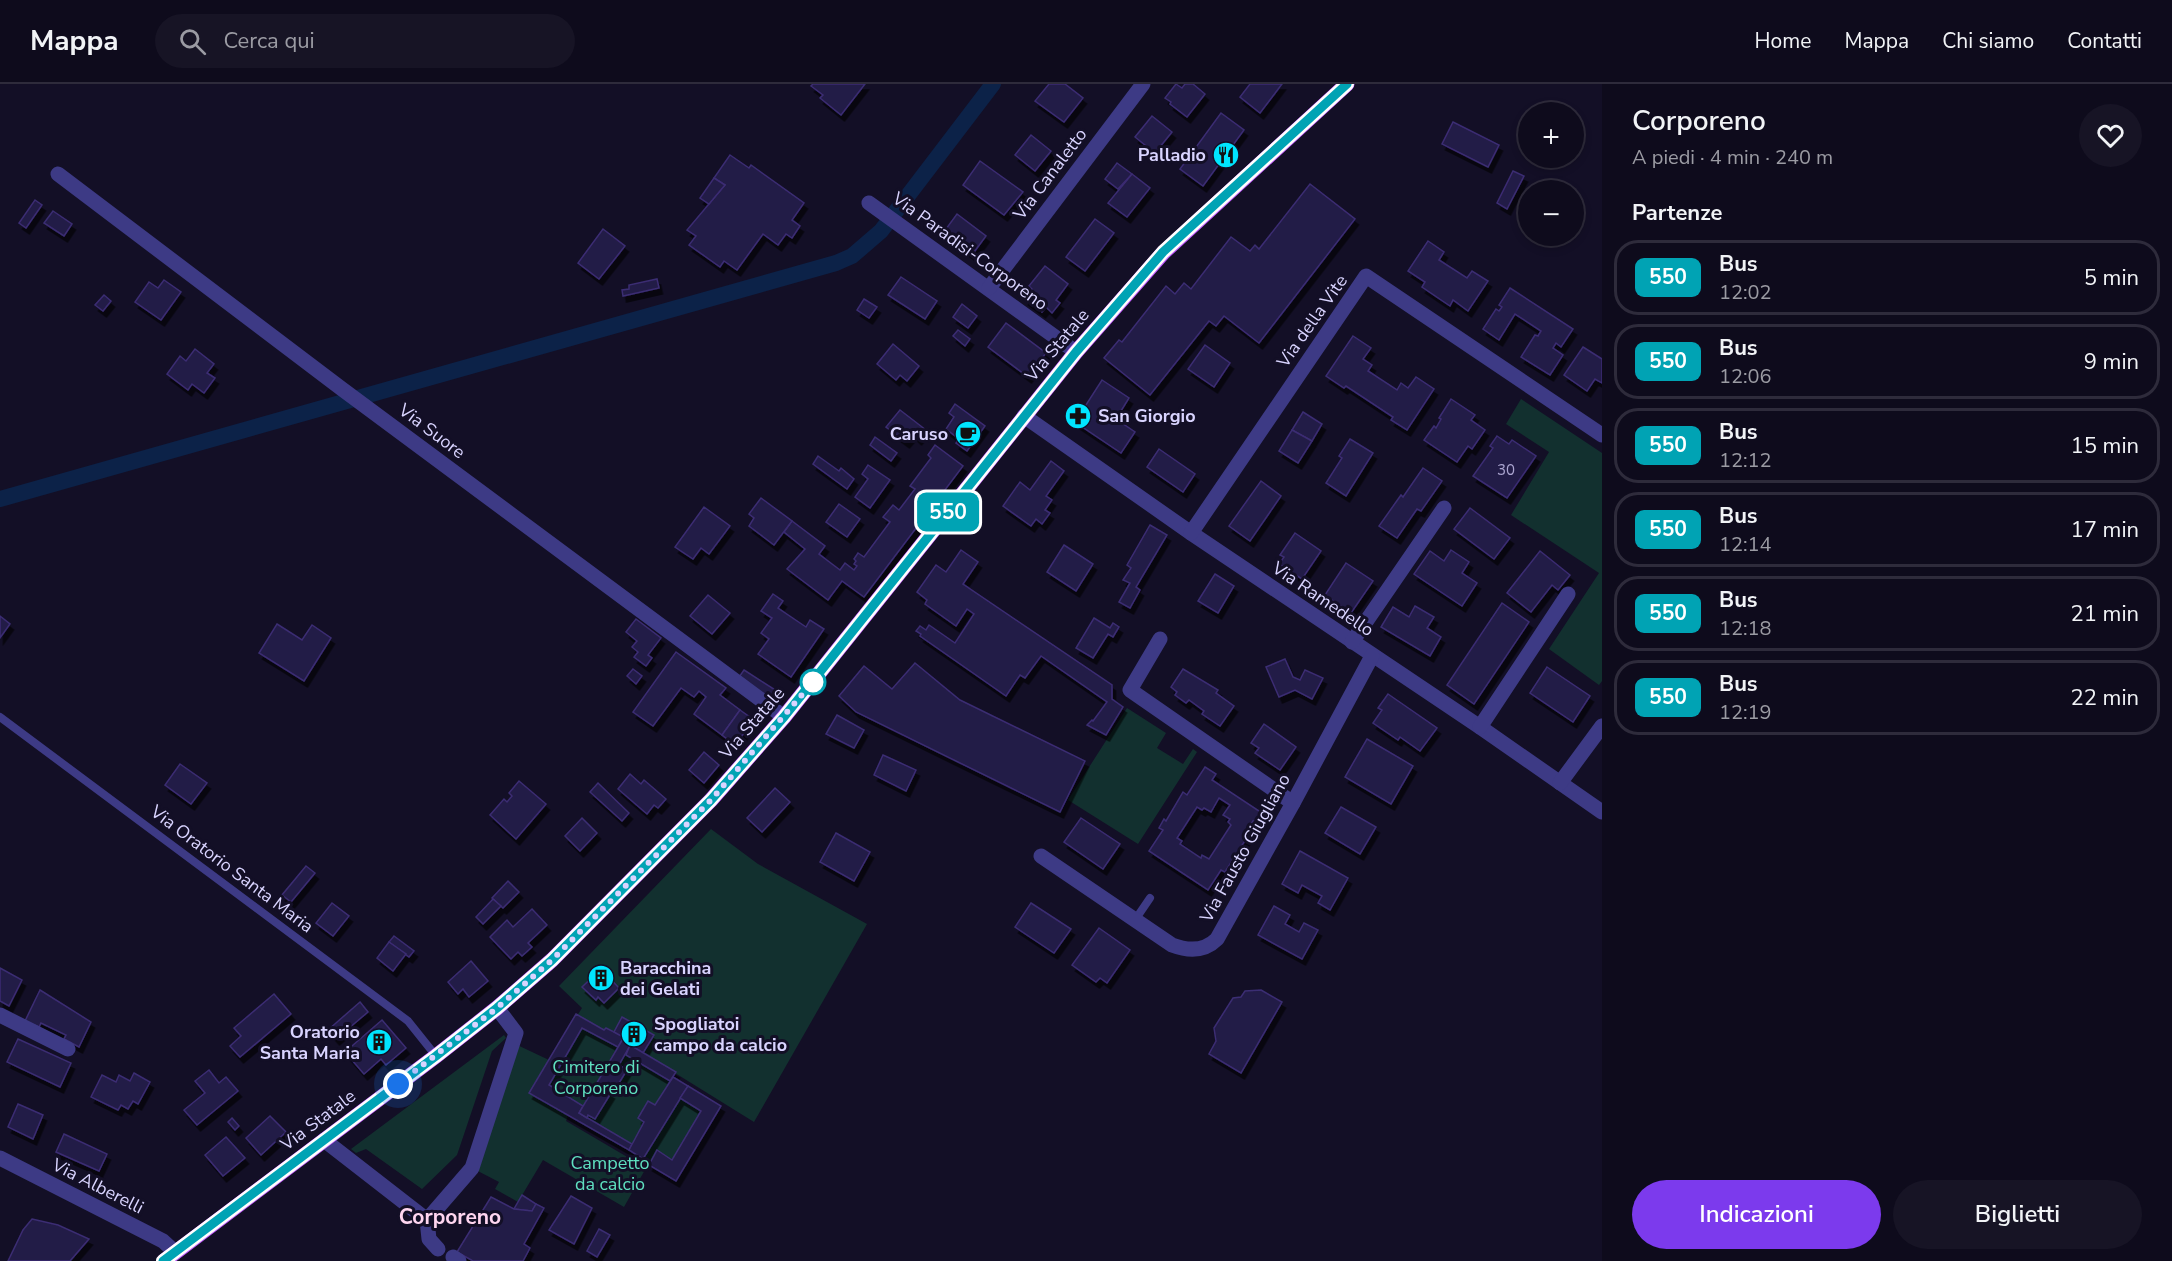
<!DOCTYPE html>
<html lang="it">
<meta charset="utf-8">
<style>
:root{--surface:#0e0b1c;--page:#171425;--text:#f1f3f6;--muted:#9b9ba3;--line:#2e2b3b;--accent:#7c3aed}
body{margin:0;font-family:"Nunito Sans",sans-serif;background:var(--page);color:var(--text);height:100vh;display:flex;flex-direction:column;font-size:22px;white-space:nowrap}
*{box-sizing:border-box;margin:0}
p{font-size:20px;color:var(--muted)}
.icon{flex:none;width:33px;height:33px;fill:none;stroke:currentColor;stroke-width:2;stroke-linecap:round;stroke-linejoin:round}
.map{position:relative;flex:1;overflow:hidden}
.drawer{display:flex;flex-direction:column;background:var(--surface);width:570px}
.drawer>*{flex:none}
.badge{padding:0 12px;border-radius:9px;font-size:21px;line-height:39px}
.tools{position:absolute;left:1518px;top:18px;display:grid;gap:12px}
.tools a{display:grid;place-items:center;width:66px;height:66px;border-radius:50%;background:var(--surface);box-shadow:0 3px 9px #0003,0 0 0 2px var(--line);font-size:30px}
.you{position:absolute;width:30px;height:30px;margin:-15px;border:4px solid #fff;border-radius:50%;background:#1a73e8;box-shadow:0 0 0 9px #1a73e833}
.map>.badge{position:absolute;translate:-50% -50%;box-shadow:0 0 0 3px #fff}
h2{padding:0 30px;font-size:22px;line-height:54px}
.round{display:grid;place-items:center;flex:none;width:63px;height:63px;border-radius:32px;background:var(--page)}
.summary{display:flex;align-items:center;justify-content:space-between;height:102px;padding:0 30px}
h1{font-size:28px;font-weight:600;line-height:45px}
.cta{display:flex;gap:12px;margin-top:auto;padding:12px 30px}
.cta a{flex:1;height:69px;border-radius:36px;background:var(--accent);color:#fff;font-size:24px;font-weight:600;line-height:69px;text-align:center}
.cta a+a{background:var(--page);color:var(--text)}
ul{padding:0;list-style:none}
li{display:flex;align-items:center;gap:18px;height:75px;margin:0 12px 9px;padding:0 18px;border:3px solid var(--line);border-radius:24px}
li div{flex:1}
li b{display:block;font-size:22px}
li em{font-style:normal}
li .badge{min-width:66px;font-weight:700;text-align:center}
header{display:flex;align-items:center;gap:36px;box-sizing:border-box;height:84px;padding:0 30px;background:var(--surface);border-bottom:2px solid var(--line)}
header strong{font-size:28px}
nav{display:flex;gap:33px;margin-inline-start:auto;font-size:21px}
.search{width:420px;height:54px;background:var(--page);display:flex;align-items:center;gap:15px;box-sizing:border-box;padding:0 21px;border-radius:33px;color:var(--muted);font-size:22px}
main{display:flex;flex:1;min-height:0}
.map>svg:first-child{display:block}
</style>
<header>
<strong>Mappa</strong>
<div class="search"><svg class="icon" aria-label="search" viewBox="0 0 24 24"><circle cx="10" cy="10" r="6"/><path d="M15 15l6 6"/></svg>Cerca qui</div>
<nav><a>Home</a><a>Mappa</a><a>Chi siamo</a><a>Contatti</a></nav>
</header>
<main>
<div class="map">
<svg width="1602" height="1177" viewBox="0 0 1602 1177">
<defs>
<filter id="shadow"><feDropShadow dx="3.5" dy="6" stdDeviation="0" flood-color="#0009"/></filter>
</defs>
<rect width="100%" height="100%" fill="#130f26"/>
<g fill="#12302f">
<polygon points="1521,315 1602,369 1602,597 1599,601 1549,565 1599,489 1511,431 1549,368 1506,340"/>
<polygon points="1127,624 1166,649 1157,664 1183,680 1193,665 1197,668 1138,760 1068,716"/>
<polygon points="711,745 758,780 867,840 754,1038 675,989 673,993 721,1022 676,1097 649,1081 650,1079 568,1032 566,1037 646,1084 624,1123 543,1076 518,1118 495,1105 499,1098 472,1084 513,959 549,976 582,924 559,902"/>
<polygon points="504,951 506,954 492,967 457,1071 422,1105 366,1065 356,1069 351,1065"/>
</g>
<g fill="none" stroke-linecap="round" stroke-linejoin="round">
<polyline stroke="#0c2248" stroke-width="16" points="0,415 836,179 852,172 881,147 993,0"/>
</g>
<g fill="#241b47" stroke="#3b2d73" stroke-width="1.5" fill-rule="evenodd" filter="url(#shadow)">
<polygon points="813,0 865,0 841,31 820,14 823,11 811,2"/>
<polygon points="1049,0 1065,0 1083,14 1064,38 1035,17"/>
<polygon points="1176,0 1182,4 1185,0 1193,0 1205,10 1187,33 1170,20 1171,18 1165,14"/>
<polygon points="1250,0 1282,0 1260,29 1240,13"/>
<polygon points="1221,29 1244,46 1203,102 1180,85"/>
<polygon points="1152,32 1172,48 1155,69 1135,53"/>
<polygon points="1453,38 1499,61 1488,83 1442,60"/>
<polygon points="1031,51 1051,67 1035,87 1015,71"/>
<polygon points="730,71 749,84 751,81 804,119 792,136 800,142 792,154 786,150 778,161 763,150 737,186 724,177 720,183 689,161 696,152 687,146 725,101 714,94"/>
<polygon points="980,77 1023,108 1004,131 963,101"/>
<polygon points="1117,79 1132,90 1118,105 1105,95"/>
<polygon points="1513,87 1524,92 1507,125 1497,119"/>
<polygon points="1132,90 1150,104 1127,133 1108,119"/>
<polygon points="714,94 725,101 709,120 700,114"/>
<polygon points="1310,100 1355,135 1259,259 1224,232 1216,242 1209,237 1150,311 1104,274 1119,256 1122,258 1166,202 1175,210 1184,199 1191,205 1231,153 1250,167 1255,161 1259,165"/>
<polygon points="35,116 42,121 26,144 19,139"/>
<polygon points="53,127 72,140 64,152 44,139"/>
<polygon points="957,130 986,152 972,171 943,149"/>
<polygon points="1095,135 1114,149 1085,187 1066,173"/>
<polygon points="603,145 625,162 599,195 578,179"/>
<polygon points="1428,157 1444,168 1439,176 1467,194 1472,187 1488,197 1468,227 1453,216 1450,222 1422,203 1425,198 1408,187"/>
<polygon points="1045,182 1068,200 1056,216 1060,219 1052,229 1046,223 1042,228 1025,215 1032,205 1029,202"/>
<polygon points="901,193 937,217 925,235 888,211"/>
<polygon points="657,195 659,204 623,212 622,206 629,205 629,201"/>
<polygon points="164,196 181,208 161,236 135,218 149,198 158,204"/>
<polygon points="1510,204 1573,245 1561,263 1556,259 1553,264 1563,271 1550,291 1521,273 1535,251 1538,252 1541,247 1515,230 1499,256 1483,245 1496,225 1499,227 1502,223 1499,221"/>
<polygon points="104,211 111,217 103,227 95,221"/>
<polygon points="864,215 877,223 869,234 857,226"/>
<polygon points="962,220 977,232 968,244 953,233"/>
<polygon points="1006,239 1046,269 1028,293 988,263"/>
<polygon points="958,246 970,255 965,262 953,252"/>
<polygon points="1353,252 1371,264 1363,275 1372,281 1368,287 1397,306 1401,299 1408,304 1416,293 1434,305 1407,346 1391,336 1393,333 1346,302 1344,304 1326,292"/>
<polygon points="893,260 919,282 907,297 900,291 896,296 877,280"/>
<polygon points="1205,261 1230,279 1214,303 1188,285"/>
<polygon points="1583,263 1602,275 1602,299 1595,295 1587,307 1564,291"/>
<polygon points="195,265 214,280 207,289 215,294 204,309 192,300 188,306 167,290 180,272 186,277"/>
<polygon points="1102,296 1129,314 1116,335 1135,348 1121,369 1075,338"/>
<polygon points="1451,315 1475,331 1471,336 1485,346 1472,365 1468,362 1457,378 1424,356 1434,342 1436,344 1441,335 1439,334"/>
<polygon points="955,320 985,342 967,367 956,359 959,355 946,345 954,333 949,329"/>
<polygon points="900,326 926,346 918,355 913,350 906,358 886,343"/>
<polygon points="1303,328 1322,340 1312,357 1292,346"/>
<polygon points="1292,346 1312,357 1298,379 1279,367"/>
<polygon points="1497,352 1509,360 1512,356 1536,372 1507,414 1473,392 1493,364 1490,362"/>
<polygon points="875,353 897,369 891,377 870,361"/>
<polygon points="1350,355 1373,369 1346,412 1326,399 1342,374 1339,372"/>
<polygon points="935,361 963,382 864,513 842,497 828,516 787,485 805,465 784,448 792,437 825,462 819,470 840,486 845,479 854,486 857,482 854,480 856,477 854,475 858,469 864,473 890,438 883,433 893,421 899,426 915,405 910,402 931,374 928,371"/>
<polygon points="1159,365 1195,390 1183,408 1147,383"/>
<polygon points="818,372 839,387 841,384 854,395 847,405 813,380"/>
<polygon points="1051,377 1064,387 1046,412 1052,416 1045,426 1050,429 1042,440 1036,435 1031,442 1003,422 1020,398 1030,406"/>
<polygon points="868,381 890,396 870,424 855,413 868,395 862,390"/>
<polygon points="1423,384 1442,397 1421,427 1417,425 1397,454 1379,442 1401,411 1403,413"/>
<polygon points="1261,397 1281,412 1250,457 1229,442"/>
<polygon points="761,414 792,437 774,461 749,442 754,434 749,430"/>
<polygon points="839,420 860,435 847,453 826,438"/>
<polygon points="704,423 730,442 709,470 701,464 693,475 675,463"/>
<polygon points="1470,424 1510,454 1494,475 1454,445"/>
<polygon points="1150,441 1167,451 1136,503 1140,506 1130,524 1119,518 1130,499 1123,496 1131,484 1127,481"/>
<polygon points="1295,449 1321,467 1302,495 1279,480 1284,473 1280,471"/>
<polygon points="1064,461 1093,480 1076,507 1047,488"/>
<polygon points="961,466 978,478 963,500 1112,601 1112,615 1123,623 1106,651 1087,641 1092,636 1093,637 1107,618 1041,572 1025,594 1020,591 1006,612 920,552 921,550 916,547 920,542 926,546 929,541 955,559 974,530 967,525 956,542 925,520 927,516 917,508 936,481 946,488"/>
<polygon points="1451,466 1469,478 1462,489 1477,499 1462,522 1414,490 1430,467 1444,477"/>
<polygon points="1540,467 1570,491 1558,506 1552,501 1531,528 1507,509"/>
<polygon points="1346,479 1373,497 1351,529 1325,511"/>
<polygon points="1215,490 1234,502 1218,529 1198,517"/>
<polygon points="773,510 783,517 778,524 806,543 810,536 824,545 791,593 758,570 769,555 761,549 772,534 761,527"/>
<polygon points="708,511 730,529 712,550 690,532"/>
<polygon points="1502,519 1529,538 1474,620 1447,601"/>
<polygon points="1415,522 1434,533 1427,544 1441,553 1430,572 1381,543 1393,523 1409,533"/>
<polygon points="0,532 10,540 0,554"/>
<polygon points="1094,534 1110,544 1113,539 1119,543 1113,553 1108,550 1093,574 1076,564"/>
<polygon points="636,535 661,554 648,571 652,574 646,582 634,573 638,568 632,563 637,557 626,548"/>
<polygon points="277,540 302,556 312,541 331,554 304,597 259,569"/>
<polygon points="676,568 726,604 720,611 740,626 722,651 694,630 706,613 699,607 694,613 681,604 653,642 633,628"/>
<polygon points="1285,575 1293,593 1300,596 1305,586 1323,594 1312,615 1295,606 1279,613 1266,583"/>
<polygon points="915,579 960,616 1085,677 1060,728 856,628 839,612 864,582 892,605"/>
<polygon points="1547,583 1590,612 1573,638 1530,609"/>
<polygon points="633,585 642,592 636,600 627,592"/>
<polygon points="1183,585 1218,606 1216,609 1234,622 1220,642 1202,630 1204,627 1189,616 1186,619 1175,611 1177,608 1171,603"/>
<polygon points="744,586 780,609 773,619 737,596"/>
<polygon points="1388,610 1437,644 1420,667 1400,653 1398,656 1373,639 1382,626 1378,624"/>
<polygon points="740,626 754,636 735,661 722,651"/>
<polygon points="837,631 864,646 854,664 826,650"/>
<polygon points="1264,640 1296,663 1280,686 1255,669 1259,664 1251,659"/>
<polygon points="1367,655 1413,682 1391,720 1345,693"/>
<polygon points="704,668 719,681 704,699 689,686"/>
<polygon points="883,671 916,686 906,707 874,691"/>
<polygon points="180,680 207,699 191,720 165,701"/>
<path d="M1205 683 1216 690 1212 696 1262 729 1256 738 1253 737 1245 750 1248 752 1225 788 1221 786 1208 806 1149 767 1163 746 1159 744 1164 735 1166 737 1183 708 1187 711ZM1219 714 1230 721 1223 731 1230 735 1228 738 1231 741 1209 775 1202 771 1201 774 1180 760 1182 757 1177 754 1197 723 1202 726 1204 724 1211 728Z"/>
<polygon points="630,690 641,700 644,696 666,715 658,724 654,721 647,730 618,705"/>
<polygon points="519,697 546,720 516,755 490,731 504,715 507,718 512,712 509,709"/>
<polygon points="598,699 629,729 622,737 590,708"/>
<polygon points="775,704 790,718 762,748 747,734"/>
<polygon points="1341,723 1376,743 1360,770 1325,749"/>
<polygon points="582,734 597,749 580,767 565,752"/>
<polygon points="1081,734 1120,760 1103,785 1064,758"/>
<polygon points="836,749 870,768 854,797 820,778"/>
<polygon points="1300,767 1348,794 1330,826 1318,819 1322,812 1302,801 1298,809 1282,800"/>
<polygon points="306,782 315,789 291,818 282,811"/>
<polygon points="508,797 519,808 503,824 492,814"/>
<polygon points="493,815 501,822 483,840 476,833"/>
<polygon points="332,819 349,832 333,852 316,839"/>
<polygon points="1031,819 1071,845 1054,869 1015,843"/>
<polygon points="1274,822 1290,831 1285,840 1299,848 1304,839 1318,846 1302,875 1258,851"/>
<polygon points="532,825 547,841 528,859 532,863 522,872 518,868 511,875 490,853 507,836 513,843"/>
<polygon points="1099,844 1130,866 1107,899 1100,894 1096,898 1072,881"/>
<polygon points="394,852 414,867 409,873 389,858"/>
<polygon points="389,858 406,870 393,887 377,874"/>
<polygon points="471,877 488,897 469,913 463,905 458,910 448,898"/>
<polygon points="0,884 22,896 9,922 0,917"/>
<polygon points="601,885 619,904 604,919 598,913 596,916 582,903"/>
<polygon points="40,906 91,938 79,963 64,955 66,951 41,939 39,943 25,937"/>
<polygon points="1261,906 1282,918 1241,989 1209,970 1216,957 1214,944 1233,914 1241,913 1245,907"/>
<polygon points="274,910 291,930 240,973 230,962 241,952 234,944"/>
<polygon points="360,918 368,928 336,955 328,946"/>
<polygon points="576,930 604,946 606,944 624,953 618,963 582,944 549,1001 583,1022 579,1029 632,1060 629,1066 529,1009"/>
<polygon points="622,933 654,951 643,969 630,961 632,958 614,948"/>
<polygon points="382,936 406,964 386,981 381,975 364,990 345,968"/>
<polygon points="624,953 632,958 619,981 627,986 616,1004 608,999 604,1005 611,1009 595,1035 588,1031 587,1034 579,1029"/>
<polygon points="18,955 71,979 60,1003 7,978"/>
<polygon points="630,961 676,988 670,997 626,971"/>
<polygon points="209,986 219,999 226,993 238,1007 197,1041 184,1026 205,1009 195,997"/>
<polygon points="134,989 150,998 138,1020 133,1017 128,1025 121,1021 118,1026 91,1013 102,991 116,998 119,991 130,997"/>
<polygon points="673,993 688,1002 643,1075 629,1066 644,1038 638,1034 648,1017 655,1021"/>
<polygon points="688,1002 721,1022 676,1097 649,1081 657,1066 672,1076 701,1027 680,1014"/>
<polygon points="18,1020 43,1031 33,1055 8,1043"/>
<polygon points="270,1032 286,1048 261,1071 246,1054"/>
<polygon points="232,1034 239,1042 235,1046 228,1038"/>
<polygon points="64,1050 107,1070 99,1087 56,1068"/>
<polygon points="226,1053 245,1074 223,1092 205,1071"/>
<polygon points="522,1111 536,1120 532,1127 514,1125"/>
<polygon points="571,1112 592,1124 574,1160 549,1146"/>
<polygon points="491,1113 514,1125 532,1127 536,1120 544,1124 524,1160 530,1164 523,1177 473,1177 457,1168"/>
<polygon points="32,1135 58,1141 89,1155 70,1177 8,1177 23,1146"/>
<polygon points="599,1145 610,1151 597,1173 587,1167"/>
</g>
<g fill="none" stroke-linecap="round" stroke-linejoin="round">
<g stroke="#3d3a85" stroke-width="8">
<polyline points="0,633 408,937 436,972"/>
<polyline points="1135,836 1150,814"/>
</g>
<g stroke="#3d3a85" stroke-width="15">
<polyline points="58,90 342,305 784,633"/>
<polyline points="869,119 1076,268"/>
<polyline points="989,204 1143,0"/>
<polyline points="1024,332 1191,449 1480,643 1602,728"/>
<polyline points="1191,449 1366,192 1602,351"/>
<polyline points="1160,555 1130,606 1293,719"/>
<polyline points="1352,558 1444,424"/>
<polyline points="1480,643 1568,510"/>
<polyline points="1560,699 1602,642"/>
<path d="M1041 772 1172 861C1188 867 1204 868 1217 855L1293 719 1372 572"/>
<polyline points="0,931 68,965"/>
<polyline points="324,1056 427,1136"/>
<polyline points="0,1074 163,1157 175,1168"/>
<polyline points="438,1165 429,1155 427,1136 472,1084 516,949 497,924"/>
<polyline points="453,1173 459,1177"/>
</g>
<polyline stroke="#c25bff" stroke-width="15" points="164,1177 436,972 497,924 552,876 711,716 784,633 1076,268 1163,169 1347,0"/>
</g>
<g fill="none" stroke-linecap="round" stroke-linejoin="round">
<defs>
<polyline id="line" points="163,1177 436,972 497,924 552,876 711,716 784,633 1076,268 1163,168 1347,0"/>
</defs>
<use href="#line" stroke="#fff" stroke-width="14"/>
<use href="#line" stroke="#00a3b4" stroke-width="9"/>
<polyline stroke="#d9d4ff" stroke-width="6" stroke-dasharray="0 10.8" points="398,1000 497,924 552,876 711,716 813,598"/>
</g>
<defs>
<symbol id="restaurant-disc" viewBox="-11 -11 22 22"><circle r="9.5" fill="#00e5ff" stroke="#130f26"/><path d="M-5-6h1v4h1v-4h1v4h1v-4h1v5L-1.5 .5V6h-2V.5L-5-1ZM5-6V6H3V1.5H1.5Q1.5-4 5-6Z" fill="#111"/></symbol>
<symbol id="pharmacy-disc" viewBox="-11 -11 22 22"><circle r="9.5" fill="#00e5ff" stroke="#130f26"/><path d="M-2-6h4v4h4v4h-4v4h-4v-4h-4v-4h4Z" fill="#111"/></symbol>
<symbol id="cafe-disc" viewBox="-11 -11 22 22"><circle r="9.5" fill="#00e5ff" stroke="#130f26"/><path d="M-5.5-4.5H6V0H3Q3 3.5 0 3.5H-2.5Q-5.5 3.5-5.5 0ZM3-3.2v2h1.7v-2ZM-6 4.5H4V6H-6Z" fill="#111"/></symbol>
<symbol id="building-disc" viewBox="-11 -11 22 22"><circle r="9.5" fill="#00e5ff" stroke="#130f26"/><path d="M-4-6H4V6H1V3H-1V6H-4ZM-2.5-4.3h1.7v1.8h-1.7ZM.8-4.3h1.7v1.8H.8ZM-2.5-1h1.7V.8h-1.7ZM.8-1h1.7V.8H.8Z" fill="#111"/></symbol>
</defs>
<g fill-rule="evenodd">
<use href="#restaurant-disc" x="1211" y="56" width="30" height="30"/>
<use href="#pharmacy-disc" x="1063" y="317" width="30" height="30"/>
<use href="#cafe-disc" x="953" y="335" width="30" height="30"/>
<use href="#building-disc" x="586" y="879" width="30" height="30"/>
<use href="#building-disc" x="619" y="935" width="30" height="30"/>
<use href="#building-disc" x="364" y="943" width="30" height="30"/>
</g>
<circle fill="#fff" stroke="#00a3b4" stroke-width="3" cx="813" cy="598" r="12"/>
<g text-anchor="middle" dominant-baseline="central" stroke-width="6" stroke-linejoin="round" paint-order="stroke">
<g font-size="15" fill="#aca6d1">
<text x="1506" y="386">30</text>
</g>
<g font-size="18" font-weight="bold" fill="#d9d4ff" stroke="#130f26" text-anchor="end">
<text x="1206" y="71">Palladio</text>
<text x="1098" y="332" text-anchor="start">San Giorgio</text>
<text x="948" y="350">Caruso</text>
<text x="620" y="884" text-anchor="start">Baracchina<tspan x="620" dy="21">dei Gelati</tspan></text>
<text x="654" y="940" text-anchor="start">Spogliatoi<tspan x="654" dy="21">campo da calcio</tspan></text>
<text x="360" y="948">Oratorio<tspan x="360" dy="21">Santa Maria</tspan></text>
</g>
<g font-size="18" fill="#d9d4ff" stroke="#130f26">
<text transform="translate(1050 90) rotate(-53)">Via Canaletto</text>
<text transform="translate(970 167) rotate(36)">Via Paradisi-Corporeno</text>
<text transform="translate(1312 237) rotate(-55)">Via della Vite</text>
<text transform="translate(1057 261) rotate(-50)">Via Statale</text>
<text transform="translate(432 347) rotate(37)">Via Suore</text>
<text transform="translate(1323 515) rotate(34)">Via Ramedello</text>
<text transform="translate(752 639) rotate(-49)">Via Statale</text>
<text transform="translate(1245 764) rotate(-61)">Via Fausto Giugliano</text>
<text transform="translate(232 785) rotate(37)">Via Oratorio Santa Maria</text>
<text transform="translate(318 1036) rotate(-37)">Via Statale</text>
<text transform="translate(98 1102) rotate(27)">Via Alberelli</text>
</g>
<g font-size="18" fill="#5fe0c0" stroke="#130f26">
<text x="596" y="983">Cimitero di<tspan x="596" dy="21">Corporeno</tspan></text>
<text x="610" y="1079">Campetto<tspan x="610" dy="21">da calcio</tspan></text>
</g>
<g font-size="21" font-weight="bold" fill="#ffd6f0" stroke="#130f26">
<text x="450" y="1133">Corporeno</text>
</g>
</g>
</svg>
<div class="tools">
<a>+</a>
<a>−</a>
</div>
<div class="you" style="left:398px;top:1000px"></div>
<b class="badge" style="left:948px;top:428px;background:#00a3b4;color:#fff">550</b>
</div>
<section class="drawer">
<div class="summary"><div><h1>Corporeno</h1><p>A piedi · 4 min · 240 m</p></div><a class="round"><svg class="icon" aria-label="heart" viewBox="0 0 24 24"><path d="M12 20l-8-8c-3-5 5-10 8-4 3-6 11-1 8 4z"/></svg></a></div>
<h2>Partenze</h2>
<ul>
<li><span class="badge" style="background:#00a3b4;color:#fff">550</span><div><b>Bus</b><p>12:02</p></div><em>5 min</em></li>
<li><span class="badge" style="background:#00a3b4;color:#fff">550</span><div><b>Bus</b><p>12:06</p></div><em>9 min</em></li>
<li><span class="badge" style="background:#00a3b4;color:#fff">550</span><div><b>Bus</b><p>12:12</p></div><em>15 min</em></li>
<li><span class="badge" style="background:#00a3b4;color:#fff">550</span><div><b>Bus</b><p>12:14</p></div><em>17 min</em></li>
<li><span class="badge" style="background:#00a3b4;color:#fff">550</span><div><b>Bus</b><p>12:18</p></div><em>21 min</em></li>
<li><span class="badge" style="background:#00a3b4;color:#fff">550</span><div><b>Bus</b><p>12:19</p></div><em>22 min</em></li>
</ul>
<div class="cta"><a>Indicazioni</a><a>Biglietti</a></div>
</section>
</main>
